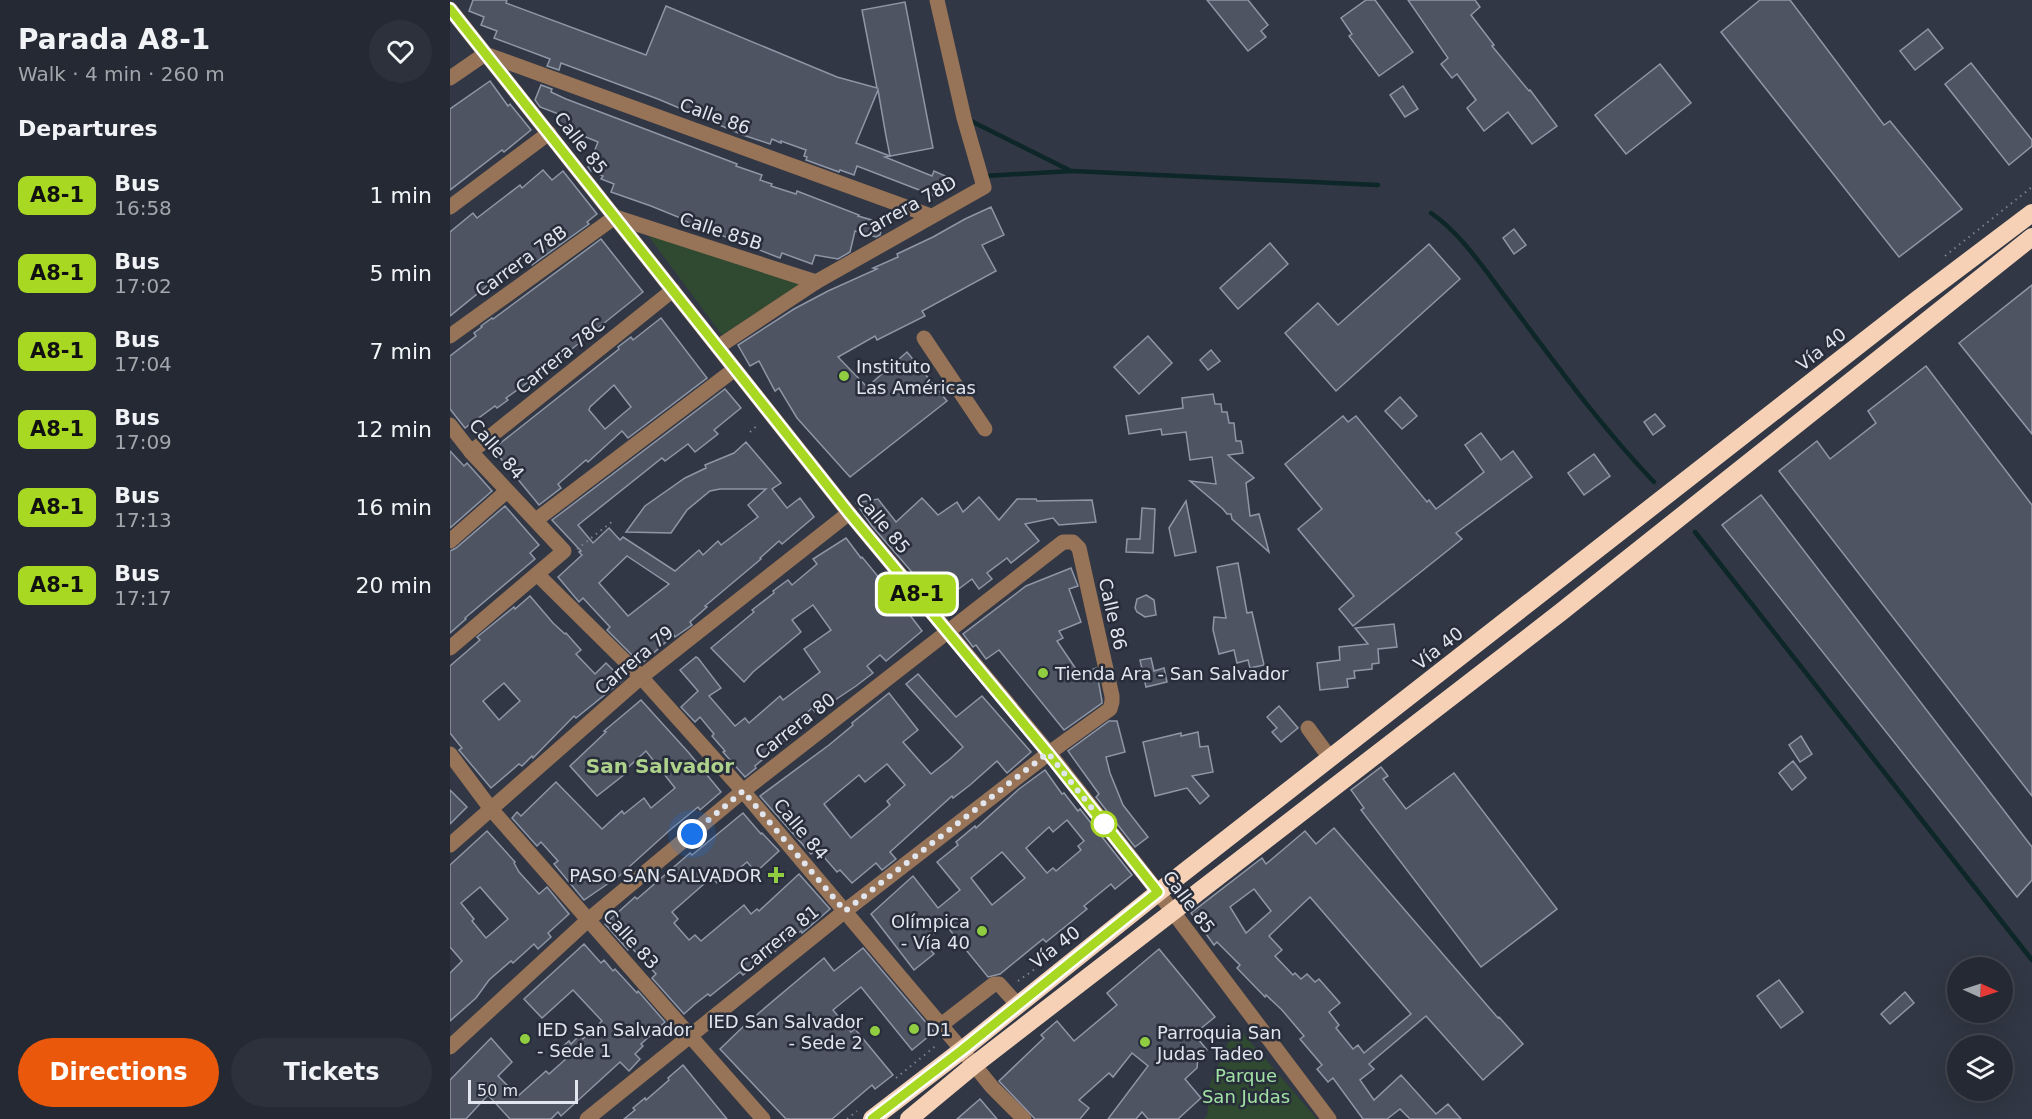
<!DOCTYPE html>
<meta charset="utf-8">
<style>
:root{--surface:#252933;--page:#2d313b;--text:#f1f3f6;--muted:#a3a6ac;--line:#42454e;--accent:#ea580c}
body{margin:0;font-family:"DejaVu Sans",sans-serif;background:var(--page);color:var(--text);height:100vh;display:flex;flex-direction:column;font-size:22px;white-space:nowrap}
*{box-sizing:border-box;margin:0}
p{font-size:20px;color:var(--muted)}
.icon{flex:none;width:33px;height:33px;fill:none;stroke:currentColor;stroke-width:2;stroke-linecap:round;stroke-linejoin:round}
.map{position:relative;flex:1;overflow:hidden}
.details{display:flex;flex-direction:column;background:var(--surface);width:450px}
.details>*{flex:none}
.badge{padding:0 12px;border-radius:9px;font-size:21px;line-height:39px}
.needle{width:39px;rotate:93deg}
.controls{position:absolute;left:1497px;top:957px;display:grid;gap:12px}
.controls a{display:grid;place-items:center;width:66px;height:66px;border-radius:50%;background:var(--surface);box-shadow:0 6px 24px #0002,0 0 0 2px var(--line);font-size:30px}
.scale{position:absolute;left:18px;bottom:15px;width:110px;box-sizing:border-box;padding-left:6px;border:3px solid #e1e5ed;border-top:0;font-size:16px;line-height:21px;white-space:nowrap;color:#e1e5ed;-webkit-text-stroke:4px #272d3a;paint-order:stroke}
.you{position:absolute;width:30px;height:30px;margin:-15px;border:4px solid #fff;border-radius:50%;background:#1a73e8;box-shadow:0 0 0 9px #1a73e833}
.map>.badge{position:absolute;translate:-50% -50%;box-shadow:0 0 0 3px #fff}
h2{padding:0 18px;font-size:22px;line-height:54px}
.round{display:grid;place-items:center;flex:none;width:63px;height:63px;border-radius:32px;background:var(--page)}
.summary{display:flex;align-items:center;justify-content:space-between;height:102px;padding:0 18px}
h1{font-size:28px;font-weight:700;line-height:45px}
.action{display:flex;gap:12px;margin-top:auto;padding:12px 18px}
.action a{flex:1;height:69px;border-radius:36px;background:var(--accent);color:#fff;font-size:24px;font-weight:700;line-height:69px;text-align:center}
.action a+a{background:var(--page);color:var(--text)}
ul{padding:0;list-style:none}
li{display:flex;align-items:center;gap:18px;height:78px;padding:0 18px}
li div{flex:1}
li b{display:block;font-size:22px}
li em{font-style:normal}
li .badge{min-width:66px;font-weight:700;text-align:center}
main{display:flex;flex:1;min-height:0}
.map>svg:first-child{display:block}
</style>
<main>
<section class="details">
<div class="summary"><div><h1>Parada A8-1</h1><p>Walk · 4 min · 260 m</p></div><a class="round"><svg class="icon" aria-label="heart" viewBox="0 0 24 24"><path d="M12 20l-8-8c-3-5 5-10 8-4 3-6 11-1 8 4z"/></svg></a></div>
<h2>Departures</h2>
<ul>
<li><span class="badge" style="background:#a8d822;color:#111">A8-1</span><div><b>Bus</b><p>16:58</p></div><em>1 min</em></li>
<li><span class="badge" style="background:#a8d822;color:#111">A8-1</span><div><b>Bus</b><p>17:02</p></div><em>5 min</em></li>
<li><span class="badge" style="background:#a8d822;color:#111">A8-1</span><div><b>Bus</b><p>17:04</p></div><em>7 min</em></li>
<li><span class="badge" style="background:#a8d822;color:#111">A8-1</span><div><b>Bus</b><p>17:09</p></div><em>12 min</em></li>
<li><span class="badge" style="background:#a8d822;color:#111">A8-1</span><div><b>Bus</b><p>17:13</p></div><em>16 min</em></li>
<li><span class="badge" style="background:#a8d822;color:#111">A8-1</span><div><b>Bus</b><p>17:17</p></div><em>20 min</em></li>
</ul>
<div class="action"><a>Directions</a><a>Tickets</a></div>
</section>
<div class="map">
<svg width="1582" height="1119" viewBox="0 0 1582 1119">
<rect width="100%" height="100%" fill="#313744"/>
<g fill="#304931">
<polygon points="191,226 353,283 272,335"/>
<polygon points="786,1025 867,1119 754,1119 757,1116 760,1084"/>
</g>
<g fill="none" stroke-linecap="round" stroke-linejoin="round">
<g stroke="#0d2627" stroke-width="4.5">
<polyline points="519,120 619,170"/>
<polyline points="534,176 622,171 928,185"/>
<path d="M981 213C1013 235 1036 272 1060 303 1106 364 1151 427 1204 482"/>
<polyline points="1245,532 1582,960"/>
</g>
</g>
<g fill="#4e5462" stroke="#8f96a6" stroke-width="1.5" fill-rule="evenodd">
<path d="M23 0H57L56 3 196 55 216 6 387 77 427 88 412 10 455 2 483 148 435 157 482 176 484 171 500 178 490 198 407 166 404 175 390 170 389 172 356 160 357 157 354 156 356 150 331 141V143L322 139 320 144 293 135 208 99 111 63 109 70 97 66 100 59 44 38 47 31 31 25 34 17 19 11ZM428 90 436 136 440 156 406 143Z"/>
<polygon points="757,0 798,0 818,25 811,31 816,37 798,51"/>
<polygon points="916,0 925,0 963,52 929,76 899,36 902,34 891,18"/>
<polygon points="958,0 1025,0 1030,7 1021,15 1044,45 1042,46 1079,91 1080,90 1107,126 1082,144 1058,112 1034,131 1017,108 1026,100 1007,74 1002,78 991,64 998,58"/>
<polygon points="1310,0 1340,0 1434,125 1440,121 1512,209 1449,257 1271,32"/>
<polygon points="1478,29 1493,48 1465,70 1450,51"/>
<polygon points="1521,63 1582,140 1582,146 1559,165 1495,84"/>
<polygon points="1210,64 1241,103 1176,154 1145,115"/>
<polygon points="40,81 58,106 60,104 81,130 54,152 52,150 0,190 0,109"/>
<polygon points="91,85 102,89 101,92 116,99 287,164 286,166 312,175 310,180 322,184 321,186 346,194 347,191 409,215 408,216 433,223 430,235 426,237 405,231 400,252 388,259 365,255 362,264 332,253 330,258 232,220 233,219 201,206 161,192 164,184 151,179 153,176 141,171 138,167 148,142 107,125 111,115 90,107 85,100"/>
<polygon points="953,86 968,109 955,117 940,95"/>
<polygon points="93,170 102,180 113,171 147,214 137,222 139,224 82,265 75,255 0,316 0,232 23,213 27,218 70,185 72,188"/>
<polygon points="541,207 554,235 532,245 546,271 472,311 475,316 427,340 425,336 388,357 417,387 457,352 497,401 400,477 347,418 329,388 325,391 309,361 300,366 288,345 344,309 378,291 427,269 423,268 448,257 447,254 483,237 515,219"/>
<polygon points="1064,229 1076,245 1064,254 1053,238"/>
<polygon points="151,239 193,292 98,368 56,398 58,400 47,408 45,406 15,428 0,409 0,356 26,336 24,333 32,327 31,326 42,318 43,319"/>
<polygon points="820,243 838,264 788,309 770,288"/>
<polygon points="979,244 1010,279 886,391 835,333 868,303 888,325"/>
<polygon points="1582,285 1582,434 1509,343"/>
<path d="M211 318 257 378 178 438 172 431 138 462 136 460 108 484 111 488 89 505 43 449 169 349 168 347 181 337 183 340ZM164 385 181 407 155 429 139 410 140 407Z"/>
<polygon points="698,336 722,363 689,394 664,367"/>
<polygon points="761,350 770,361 758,370 750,360"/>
<polygon points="1476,366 1582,505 1582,796 1329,471 1367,441 1380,459 1426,423 1418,411"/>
<path d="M275 389 291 408 264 430 268 434 245 452 238 444 215 461 212 458 128 525 143 543 159 528 170 540 173 537 225 571 249 550 253 555 268 541 271 545 308 517 298 505 316 489H270L260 491 237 510 221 533 176 532 195 506 235 478 256 468 255 465 284 453 296 442 331 483 322 489 337 508 350 498 364 517 332 544 329 541 310 558 311 559 255 606 257 607 240 622 242 625 225 637 224 635 191 664 157 630 160 627 133 598 129 602 108 577 132 555 129 552 131 551 102 520ZM177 556 219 584 178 616 149 583Z"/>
<polygon points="763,394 765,404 771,404 772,412 777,412 779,423 784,423 786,441 791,441 793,453 778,455 804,478 796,483 800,516 809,514 819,552 782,519 781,514 777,514 773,509 740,481 766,484 762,457 740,460 736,432 712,435 711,429 679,434 676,416 733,408 732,398"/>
<polygon points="950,397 967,416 952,429 935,411"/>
<polygon points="1205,414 1215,426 1203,435 1194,422"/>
<polygon points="893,416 898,422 906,416 977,502 979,500 986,509 1034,472 1015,445 1031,433 1051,460 1063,451 1082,477 1006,533 1012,539 903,626 889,609 904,596 848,529 872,509 835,464"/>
<polygon points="0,451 14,466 17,463 42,491 0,528"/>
<polygon points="1144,454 1160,476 1134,495 1118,473"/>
<polygon points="1311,495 1582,847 1582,880 1567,897 1272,525"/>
<polygon points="529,497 549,520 567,499 586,499 587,501 642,500 646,522 609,525 603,518 575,524 589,541 561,563 557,558 537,573 542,579 529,589 522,579 506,591 504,588 487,601 422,526 406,503 428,499 446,522 472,498 488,515 507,502 513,512"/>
<polygon points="736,501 746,552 725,556 719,528"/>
<polygon points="55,506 89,545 80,553 85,559 15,618 16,619 0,633 0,551 6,548"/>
<polygon points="692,508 705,509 703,553 676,552 677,539 690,539"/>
<polygon points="396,538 411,558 412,557 435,585 436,584 472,631 436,661 430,655 417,666 423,673 406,686 373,708 372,706 365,712 362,708 336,732 340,736 305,766 306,768 295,777 273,752 275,751 262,736 264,734 250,717 245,722 231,707 248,691 230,670 246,657 248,658 271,688 259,696 285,726 295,718 299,723 330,696 333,700 370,672 354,649 381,630 363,605 342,620 351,632 303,672 294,682 261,648 304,612 302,610 324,593 323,591 338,580 342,585 367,564 363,559"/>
<polygon points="788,563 797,613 802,612 814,665 800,668 798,660 787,663 784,650 769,654 763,630 764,617 776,618 767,567"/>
<polygon points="621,568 628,586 619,589 631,622 609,631 613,638 607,641 630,675 646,668 652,701 652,703 614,730 549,650 536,659 526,645 523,647 513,634 576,586"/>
<polygon points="696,595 704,600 706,615 695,617 687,612 685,608 687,599"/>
<path d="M80 596 103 623 115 634 116 633 131 650 126 654 145 674 156 663 173 680 126 718 124 716 83 758 82 756 72 766 69 764 41 788 9 750 12 748 0 733V666L30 640 27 637 64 607 65 609ZM54 683 70 701 49 720 33 701Z"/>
<polygon points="944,624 947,647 928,649 929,663 922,664 922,669 904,671 905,678 897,679 898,687 870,690 867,663 890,660 889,647 918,644 905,628"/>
<polygon points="701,658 704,671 714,668 717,682 696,687 690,660"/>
<path d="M468 674 506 717 532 696 581 752 557 773 547 761 520 785 503 798 502 796 440 852 446 859 432 870 426 863 402 883 390 870 387 872 367 849 361 854 310 796 379 745 403 725 402 723 439 693 468 730 453 742 481 774 500 759 513 747 456 684ZM437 764 455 785 437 801 440 805 401 838 374 804 409 775 415 782Z"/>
<polygon points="191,700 239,753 271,792 250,810 248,807 220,830 169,876 134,900 104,864 108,861 91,842 87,846 62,818 67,812 71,816 106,782 152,829 172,811 174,814 194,798 201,808 225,788 196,751 173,772 175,774 147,796 120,766 156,732 154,731"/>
<polygon points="829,706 848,728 831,742 822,732 827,728 817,717"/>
<polygon points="659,721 667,721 675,752 656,757 660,773 673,805 698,837 685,847 646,797 649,794 618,751"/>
<polygon points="748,732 750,747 758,746 763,772 742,776 759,796 750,804 737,788 705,796 693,742 731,733 731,736"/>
<polygon points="1351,736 1362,754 1350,762 1339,745"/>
<polygon points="1343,761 1356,778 1342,790 1329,773"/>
<polygon points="931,767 938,776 933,779 956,809 1004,773 1107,909 1031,967 911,810 914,808 901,790"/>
<path d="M595 770 612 794 614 793 628 811 630 809 682 875 665 889 661 884 634 906 637 909 621 922 596 942 593 939 550 974 538 977 495 924 474 942 484 954 464 970 421 914 463 876 488 908 510 890 487 862 508 845 506 842 525 826 526 828 569 789ZM617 820 634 841 628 846 631 850 606 871 603 868 597 873 576 848 599 827 603 832ZM552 852 575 878 542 905 521 878Z"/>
<polygon points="0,790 17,807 0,824"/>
<polygon points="293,813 311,834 312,833 329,851 306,872 297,862 279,877 276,875 267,883 262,877 222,912 228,919 224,923 239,940 245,935 251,941 294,905 301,914 307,909 309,911 349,874 380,909 352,933 351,931 313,961 312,960 293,975 290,972 260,996 258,994 245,1004 234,1014 202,978 206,974 181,947 178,950 155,924 185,897 187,899 240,853 242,855"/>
<path d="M884 828 1048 1018 1049 1017 1073 1044 1033 1080 976 1016 919 1064 924 1069 910 1080 924 1100 951 1075 986 1114 998 1104 1011 1119H960L950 1109 937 1119H913L883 1078 878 1082 867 1069 872 1065 850 1039 854 1036 832 1010 816 995 815 997 787 968 790 965 767 942 764 945 741 913 812 858 816 864 855 831 866 844ZM804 889 821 911 796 933 780 907ZM860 897 961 1014 914 1053 908 1045 903 1049 886 1028 889 1025 879 1012 890 1003 869 979 865 982 857 974 851 979 845 973 843 975 825 956 832 950 819 936Z"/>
<path d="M37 831 65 862 64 863 69 872 89 894 97 887 119 914 98 933 101 937 88 949 84 944 63 963 61 961 39 980 26 998 0 1021V973L12 961 0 947V865ZM30 887 58 919 36 938 22 921 24 919 11 903Z"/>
<polygon points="134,944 151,963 154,960 163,971 165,969 187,993 188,991 215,1022 191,1044 193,1046 185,1054 190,1059 179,1071 170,1062 111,1116 108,1112 101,1119 60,1119 38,1095 16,1119 0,1119 0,1080 41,1038 62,1062 48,1076 68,1096 96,1071 99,1074 118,1057 111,1048 119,1041 121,1044 130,1035 133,1039 152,1021 123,990 92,1018 74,999"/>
<polygon points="413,948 484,1032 462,1050 411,987 383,1010 401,1032 405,1029 443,1075 425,1089 422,1085 382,1119 336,1119 270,1049 297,1023 374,958 384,971"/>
<polygon points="709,949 765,1017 744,1034 757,1050 748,1057 747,1068 735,1079 751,1098 728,1119 698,1119 692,1112 686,1119 658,1119 698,1066 682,1053 663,1077 659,1073 629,1100 639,1108 630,1119 585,1119 549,1081 594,1038 591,1035 607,1021 624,1041 667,1005 657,993"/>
<polygon points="1329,980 1353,1012 1331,1028 1307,996"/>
<polygon points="1455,992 1464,1003 1440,1024 1431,1014"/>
<polygon points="233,1065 277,1119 174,1119 185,1110 183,1108 195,1098 196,1100 219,1080 218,1078"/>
<polygon points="530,1099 547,1119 507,1119"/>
</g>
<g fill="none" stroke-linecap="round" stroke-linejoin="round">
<g stroke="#7d828d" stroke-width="2" stroke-dasharray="1.5 4.5" stroke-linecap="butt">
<polyline points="1495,256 1582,187"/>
<polyline points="300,432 309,424"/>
<polyline points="127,549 163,521"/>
<polyline points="568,981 585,969"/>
<polyline points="446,1078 488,1044"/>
<polyline points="397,1119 407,1111"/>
</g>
<g stroke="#977357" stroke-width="15">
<polyline points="0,9 399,513 599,753 708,892 879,1119"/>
<polyline points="0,78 35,54 481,216"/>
<polyline points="0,207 99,133"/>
<polyline points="0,336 165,217 366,282"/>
<polyline points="474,338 535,429"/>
<polyline points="268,347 366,282 534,187 514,118 487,0"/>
<polyline points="0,425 21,452 114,551 0,648"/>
<polyline points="21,452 223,290"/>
<polyline points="86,520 285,369"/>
<polyline points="0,541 57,491"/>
<polyline points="87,574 191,677 293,791 512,1050 542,1087 574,1119"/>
<polyline points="858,728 880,758"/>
<polyline points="0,754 41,809 313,1119"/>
<polyline points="0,845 191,677 399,513"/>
<polyline points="491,1025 544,984 549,984 567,1004"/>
<polyline points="0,1047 138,920 293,791 613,542 623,542 629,548 662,696 662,702 660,709 599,753 395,911 137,1119"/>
</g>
<g stroke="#f6d1b6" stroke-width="18">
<polyline points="422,1119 512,1050 715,887 1464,302 1582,213"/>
<polyline points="459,1119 524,1065 1111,612 1582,237"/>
</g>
</g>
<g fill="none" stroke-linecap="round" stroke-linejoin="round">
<defs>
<polyline id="line" points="0,9 399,513 598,753 708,892 512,1050 422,1119"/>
</defs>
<use href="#line" stroke="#fff" stroke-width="14"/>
<use href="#line" stroke="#a8d822" stroke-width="9"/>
<polyline stroke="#e1e5ed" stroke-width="6" stroke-dasharray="0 10.8" points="242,834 293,791 395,911 598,753 656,826 654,824"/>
</g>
<g fill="#90cd41" stroke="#272d3a" stroke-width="2">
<circle cx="394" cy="376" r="6"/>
<circle cx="593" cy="673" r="6"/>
<path d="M323 866h6v6h6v6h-6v6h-6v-6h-6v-6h6z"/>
<circle cx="532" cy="931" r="6"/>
<circle cx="464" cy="1029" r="6"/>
<circle cx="425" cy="1031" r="6"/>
<circle cx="75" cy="1039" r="6"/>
<circle cx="695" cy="1042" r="6"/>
</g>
<circle fill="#fff" stroke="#a8d822" stroke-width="3" cx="654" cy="824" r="12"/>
<g text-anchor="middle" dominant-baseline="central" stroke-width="5" stroke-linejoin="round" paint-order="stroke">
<g font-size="18" fill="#e1e5ed" stroke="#272d3a">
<text transform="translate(265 116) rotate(20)">Calle 86</text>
<text transform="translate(131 143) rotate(52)">Calle 85</text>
<text transform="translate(457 207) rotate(-29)">Carrera 78D</text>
<text transform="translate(271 231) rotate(18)">Calle 85B</text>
<text transform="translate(71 261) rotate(-36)">Carrera 78B</text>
<text transform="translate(1371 349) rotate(-38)">Vía 40</text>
<text transform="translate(110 356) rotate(-39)">Carrera 78C</text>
<text transform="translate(47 449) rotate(49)">Calle 84</text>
<text transform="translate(433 523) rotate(50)">Calle 85</text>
<text transform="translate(663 614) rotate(77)">Calle 86</text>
<text transform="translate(988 648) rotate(-38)">Vía 40</text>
<text transform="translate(184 660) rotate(-40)">Carrera 79</text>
<text transform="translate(345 726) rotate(-38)">Carrera 80</text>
<text transform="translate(351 829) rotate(50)">Calle 84</text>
<text transform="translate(739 902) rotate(53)">Calle 85</text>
<text transform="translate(181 939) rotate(48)">Calle 83</text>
<text transform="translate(329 939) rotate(-39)">Carrera 81</text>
<text transform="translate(605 947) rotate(-38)">Vía 40</text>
</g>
<g font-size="18" fill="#e1e5ed" stroke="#272d3a" text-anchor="start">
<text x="406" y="366">Instituto<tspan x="406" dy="21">Las Américas</tspan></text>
<text x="605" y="673">Tienda Ara - San Salvador</text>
<text x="312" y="875" text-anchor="end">PASO SAN SALVADOR</text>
<text x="520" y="921" text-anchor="end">Olímpica<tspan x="520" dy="21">- Vía 40</tspan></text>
<text x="413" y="1021" text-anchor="end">IED San Salvador<tspan x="413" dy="21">- Sede 2</tspan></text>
<text x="87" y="1029">IED San Salvador<tspan x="87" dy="21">- Sede 1</tspan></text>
<text x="476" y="1029">D1</text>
<text x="707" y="1032">Parroquia San<tspan x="707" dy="21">Judas Tadeo</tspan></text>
</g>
<g font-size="18" fill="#a2e2a4" stroke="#272d3a">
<text x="796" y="1075">Parque<tspan x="796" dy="21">San Judas</tspan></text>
</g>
<g font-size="20" font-weight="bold" fill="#aed18b" stroke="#272d3a">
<text x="210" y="766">San Salvador</text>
</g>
</g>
</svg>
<div class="controls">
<a><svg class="needle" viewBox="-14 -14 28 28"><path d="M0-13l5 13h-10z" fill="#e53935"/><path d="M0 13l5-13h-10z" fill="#a3a6ac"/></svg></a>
<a><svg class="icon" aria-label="layers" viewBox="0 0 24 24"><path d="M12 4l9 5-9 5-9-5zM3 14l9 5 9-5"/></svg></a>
</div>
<div class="scale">50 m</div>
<div class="you" style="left:242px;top:834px"></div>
<b class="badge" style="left:467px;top:594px;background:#a8d822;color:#111">A8-1</b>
</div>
</main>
